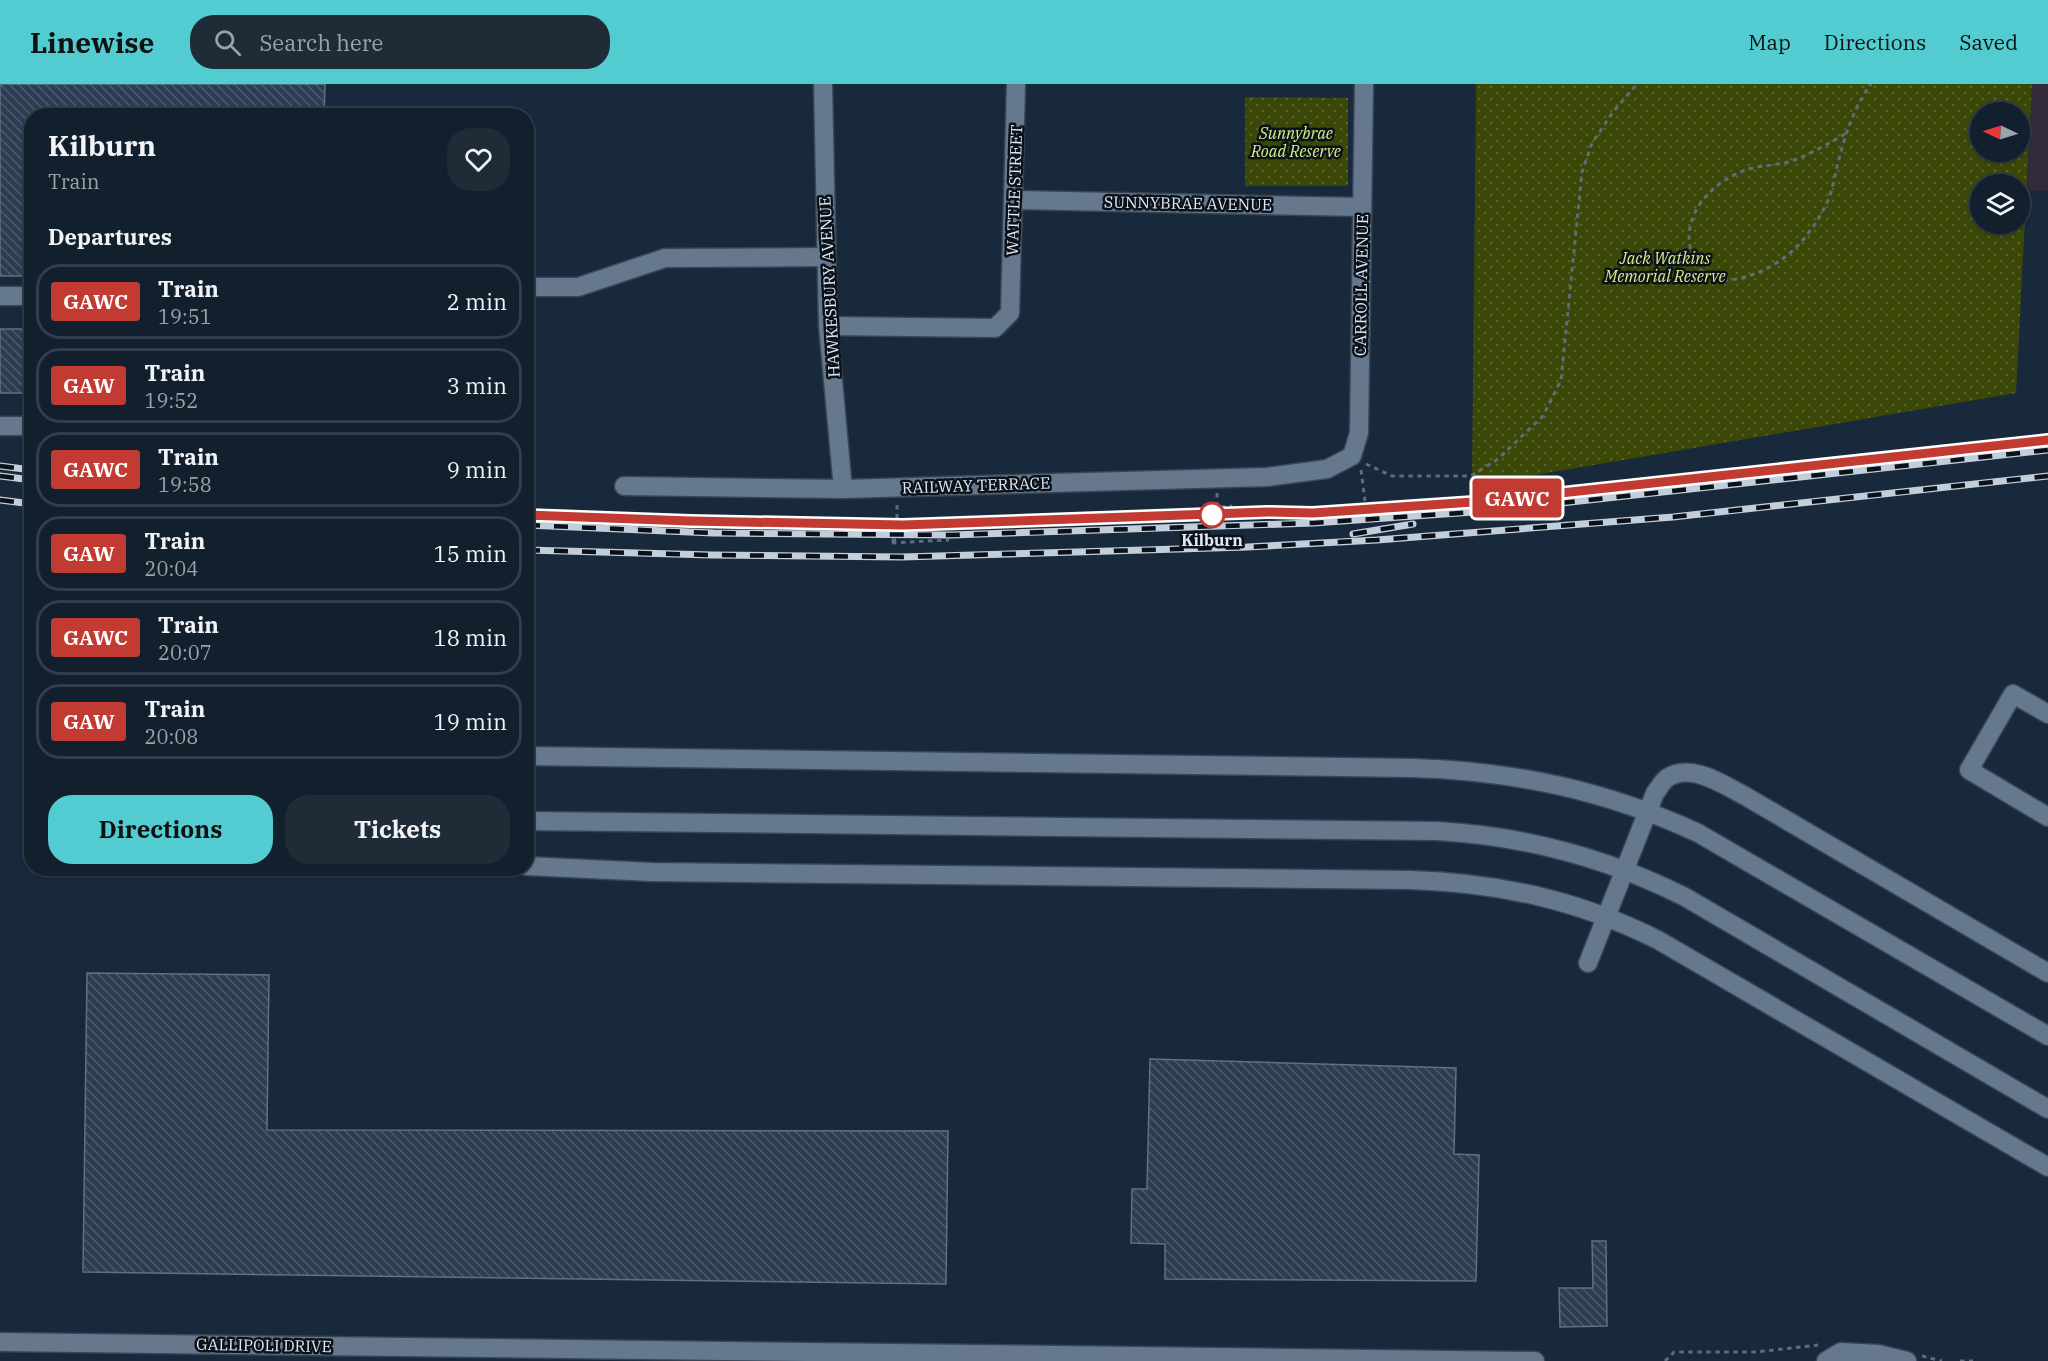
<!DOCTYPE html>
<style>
:root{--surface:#121f2c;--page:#1f2c38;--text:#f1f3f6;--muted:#9ca2a9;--line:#313d48;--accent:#52ccd0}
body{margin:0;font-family:"IBM Plex Serif",serif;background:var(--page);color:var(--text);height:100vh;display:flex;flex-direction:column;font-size:22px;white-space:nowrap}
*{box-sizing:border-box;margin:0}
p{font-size:20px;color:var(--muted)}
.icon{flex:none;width:33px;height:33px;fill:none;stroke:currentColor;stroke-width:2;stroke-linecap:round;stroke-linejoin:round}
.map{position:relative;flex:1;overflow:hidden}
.details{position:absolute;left:24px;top:24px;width:510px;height:768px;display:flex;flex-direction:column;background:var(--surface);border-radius:24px;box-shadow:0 2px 4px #0004,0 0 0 2px var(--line)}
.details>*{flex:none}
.badge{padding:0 12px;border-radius:4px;font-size:21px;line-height:39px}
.needle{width:39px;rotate:274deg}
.buttons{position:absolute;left:1970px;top:18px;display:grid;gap:12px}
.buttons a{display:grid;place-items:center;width:60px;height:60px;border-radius:50%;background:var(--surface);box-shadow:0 2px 4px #0004,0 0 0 2px var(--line);font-size:30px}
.map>.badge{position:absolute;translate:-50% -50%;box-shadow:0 0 0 3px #fff}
h2{padding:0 24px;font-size:22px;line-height:54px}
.round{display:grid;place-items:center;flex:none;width:63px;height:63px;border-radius:24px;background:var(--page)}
.head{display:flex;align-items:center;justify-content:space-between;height:102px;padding:0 24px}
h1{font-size:28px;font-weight:700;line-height:45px}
.button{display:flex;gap:12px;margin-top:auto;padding:12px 24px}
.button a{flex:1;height:69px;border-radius:24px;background:var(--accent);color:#111;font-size:24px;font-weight:700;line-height:69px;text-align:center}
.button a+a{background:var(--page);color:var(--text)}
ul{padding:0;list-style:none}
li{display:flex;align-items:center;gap:18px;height:75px;margin:0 12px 9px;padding:0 12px;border:3px solid var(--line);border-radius:24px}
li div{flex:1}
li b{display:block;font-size:22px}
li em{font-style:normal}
li .badge{min-width:66px;font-weight:700;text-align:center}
header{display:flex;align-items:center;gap:36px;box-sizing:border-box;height:84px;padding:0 30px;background:var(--accent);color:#111}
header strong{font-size:28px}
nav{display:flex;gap:33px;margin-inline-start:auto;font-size:21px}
.search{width:420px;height:54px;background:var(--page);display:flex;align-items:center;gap:15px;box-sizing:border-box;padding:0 21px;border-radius:24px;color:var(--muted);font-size:22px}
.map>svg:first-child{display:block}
</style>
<header>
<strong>Linewise</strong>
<div class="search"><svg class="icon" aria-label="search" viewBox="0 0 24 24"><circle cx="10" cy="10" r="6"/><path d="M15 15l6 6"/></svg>Search here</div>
<nav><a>Map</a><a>Directions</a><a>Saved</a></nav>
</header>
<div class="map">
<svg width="2048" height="1277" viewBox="0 0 2048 1277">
<defs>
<pattern id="park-dots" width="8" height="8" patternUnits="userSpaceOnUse" patternTransform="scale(1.5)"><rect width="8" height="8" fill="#3b4707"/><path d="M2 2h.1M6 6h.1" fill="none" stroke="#57622c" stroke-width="1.8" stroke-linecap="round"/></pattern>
<pattern id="building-back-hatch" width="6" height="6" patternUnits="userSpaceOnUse" patternTransform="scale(1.5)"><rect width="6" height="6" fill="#2d3e52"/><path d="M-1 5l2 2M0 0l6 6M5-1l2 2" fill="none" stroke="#4b5a6c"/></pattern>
</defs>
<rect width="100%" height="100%" fill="#18293b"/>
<polygon fill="#332b3a" points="2032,0 2048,0 2048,107 2027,107"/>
<g fill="url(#park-dots)" fill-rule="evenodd">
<path d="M1476 0H2032L2016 309 1472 402ZM2019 28V68H1980V28ZM2019 100V140H1980V100Z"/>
<polygon points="1245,13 1348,14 1348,102 1245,102"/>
</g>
<g fill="url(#building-back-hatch)" stroke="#5e7186" stroke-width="1.5">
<polygon points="0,0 325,0 324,32 32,32 32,192 0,192"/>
<rect x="0" y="245" width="32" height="64"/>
<polygon points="87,889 269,891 267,1046 948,1047 946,1200 83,1188"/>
<polygon points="1150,975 1456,984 1454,1070 1479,1071 1476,1197 1165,1195 1165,1160 1131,1159 1132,1105 1147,1105"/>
<polygon points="1592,1157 1606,1157 1607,1242 1560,1243 1559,1204 1593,1204"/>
</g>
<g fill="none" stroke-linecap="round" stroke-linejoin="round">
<defs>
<g id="minor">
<polyline points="823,0 828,242 843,405"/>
<polyline points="1013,116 1362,123"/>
<polyline points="526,203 578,203 665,174 826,173"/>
<polyline points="0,212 32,212"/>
<polyline points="828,242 995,244 1010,229 1016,0"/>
<polyline points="0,342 32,342"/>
<polyline points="624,402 843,405 1267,393 1327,385 1352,372 1359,349 1364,0"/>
<polyline points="2048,630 2013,610 1969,686 2048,733"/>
<path d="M526 672 1412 684C1514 687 1605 706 1698 749L2048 952"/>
<path d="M526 737 1437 747C1525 752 1607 774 1685 813L2048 1025"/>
<path d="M526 782 652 788 1411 796C1500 799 1578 816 1658 856L2048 1083"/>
<path d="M1588 879 1655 709C1659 704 1662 698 1667 694 1691 678 1724 701 1745 712L2048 889"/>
<polyline points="0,1258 1535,1277"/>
<polyline points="1826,1277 1841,1268 1878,1270 1907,1277"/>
</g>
</defs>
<use href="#minor" stroke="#384554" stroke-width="21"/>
<g stroke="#5e6d7d" stroke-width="3" stroke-dasharray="4.5 4.5" stroke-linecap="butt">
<path d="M1845 50C1828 60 1810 70 1792 77 1776 82 1758 81 1743 87 1715 98 1689 123 1689 154 1690 169 1696 186 1710 193 1723 199 1741 195 1754 190 1789 178 1814 148 1829 114 1833 104 1835 90 1838 79 1845 51 1854 23 1871 0"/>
<polyline points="1366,380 1392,392 1471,392 1498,375 1543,332 1561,296 1582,88 1592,59 1613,28 1637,0"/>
<polyline points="1361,386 1365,417"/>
<polyline points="1217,409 1217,423 1231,422 1231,425"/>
<polyline points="897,421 897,456 891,456 891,459 949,456"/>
<polyline points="1922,1272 1942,1277"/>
<polyline points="1665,1277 1674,1268 1756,1268 1818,1261"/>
<polyline points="1960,1277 1973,1277"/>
</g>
<use href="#minor" stroke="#65788e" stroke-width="18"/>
<defs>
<g id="rail">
<polyline points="0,382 32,386"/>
<polyline points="0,392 32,396"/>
<polyline points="0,416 32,420"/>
<polyline points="526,431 713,438 903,441 1267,428 1313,429 1488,417 2048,356"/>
<polyline points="526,441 713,449 951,451 1313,439 1488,427 2048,366"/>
<polyline points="1353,450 1413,440"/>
<polyline points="526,466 712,471 902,473 1247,463 1377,456 1673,433 2048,392"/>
</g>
</defs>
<use href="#rail" stroke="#c2cedb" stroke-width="7"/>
<use href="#rail" stroke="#0a1119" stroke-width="4.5" stroke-dasharray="14" stroke-linecap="butt"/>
</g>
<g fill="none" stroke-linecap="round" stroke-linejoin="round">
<defs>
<polyline id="line" points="526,431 690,437 903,441 1267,428 1313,429 1488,417 2048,356"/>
</defs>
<use href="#line" stroke="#fff" stroke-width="14"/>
<use href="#line" stroke="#c23b33" stroke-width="9"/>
</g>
<circle fill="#fff" stroke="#c23b33" stroke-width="3" cx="1212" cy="431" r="12"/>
<g text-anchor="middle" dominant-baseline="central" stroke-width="5" stroke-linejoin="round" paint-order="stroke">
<g font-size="16" font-style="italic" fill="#d7f089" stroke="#0a1119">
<text x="1296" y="49">Sunnybrae<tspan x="1296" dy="18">Road Reserve</tspan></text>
<text x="1665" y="174">Jack Watkins<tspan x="1665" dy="18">Memorial Reserve</tspan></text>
</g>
<g font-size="16" fill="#dfeaf6" stroke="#0a1119">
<text transform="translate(1014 106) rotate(-88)">WATTLE STREET</text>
<text transform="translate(1188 119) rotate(1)">SUNNYBRAE AVENUE</text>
<text transform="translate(1361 201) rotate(-89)">CARROLL AVENUE</text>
<text transform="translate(829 203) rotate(-93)">HAWKESBURY AVENUE</text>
<text transform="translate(976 401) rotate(-2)">RAILWAY TERRACE</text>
<text transform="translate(264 1261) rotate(1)">GALLIPOLI DRIVE</text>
</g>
<g font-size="16" font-weight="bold" fill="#dfeaf6" stroke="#0a1119">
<text x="1212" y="456">Kilburn</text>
</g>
</g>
</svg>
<div class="buttons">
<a><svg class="needle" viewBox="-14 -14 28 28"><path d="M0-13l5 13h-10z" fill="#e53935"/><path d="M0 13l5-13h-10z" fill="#9ca2a9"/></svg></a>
<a><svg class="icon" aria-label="layers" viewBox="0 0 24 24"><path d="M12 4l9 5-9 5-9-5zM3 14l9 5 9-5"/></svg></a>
</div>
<b class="badge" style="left:1517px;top:414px;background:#c23b33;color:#fff">GAWC</b>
<section class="details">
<div class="head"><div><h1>Kilburn</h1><p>Train</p></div><a class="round"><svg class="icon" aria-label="heart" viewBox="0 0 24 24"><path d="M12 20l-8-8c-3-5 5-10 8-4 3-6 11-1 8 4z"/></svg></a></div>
<h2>Departures</h2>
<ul>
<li><span class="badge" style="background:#c23b33;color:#fff">GAWC</span><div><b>Train</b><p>19:51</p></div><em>2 min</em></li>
<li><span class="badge" style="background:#c23b33;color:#fff">GAW</span><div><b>Train</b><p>19:52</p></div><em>3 min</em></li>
<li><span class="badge" style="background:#c23b33;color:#fff">GAWC</span><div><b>Train</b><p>19:58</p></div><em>9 min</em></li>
<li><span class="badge" style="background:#c23b33;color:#fff">GAW</span><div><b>Train</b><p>20:04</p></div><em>15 min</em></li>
<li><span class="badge" style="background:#c23b33;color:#fff">GAWC</span><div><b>Train</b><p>20:07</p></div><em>18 min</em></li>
<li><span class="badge" style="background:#c23b33;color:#fff">GAW</span><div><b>Train</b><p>20:08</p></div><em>19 min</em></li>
</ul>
<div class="button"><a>Directions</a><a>Tickets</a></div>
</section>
</div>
